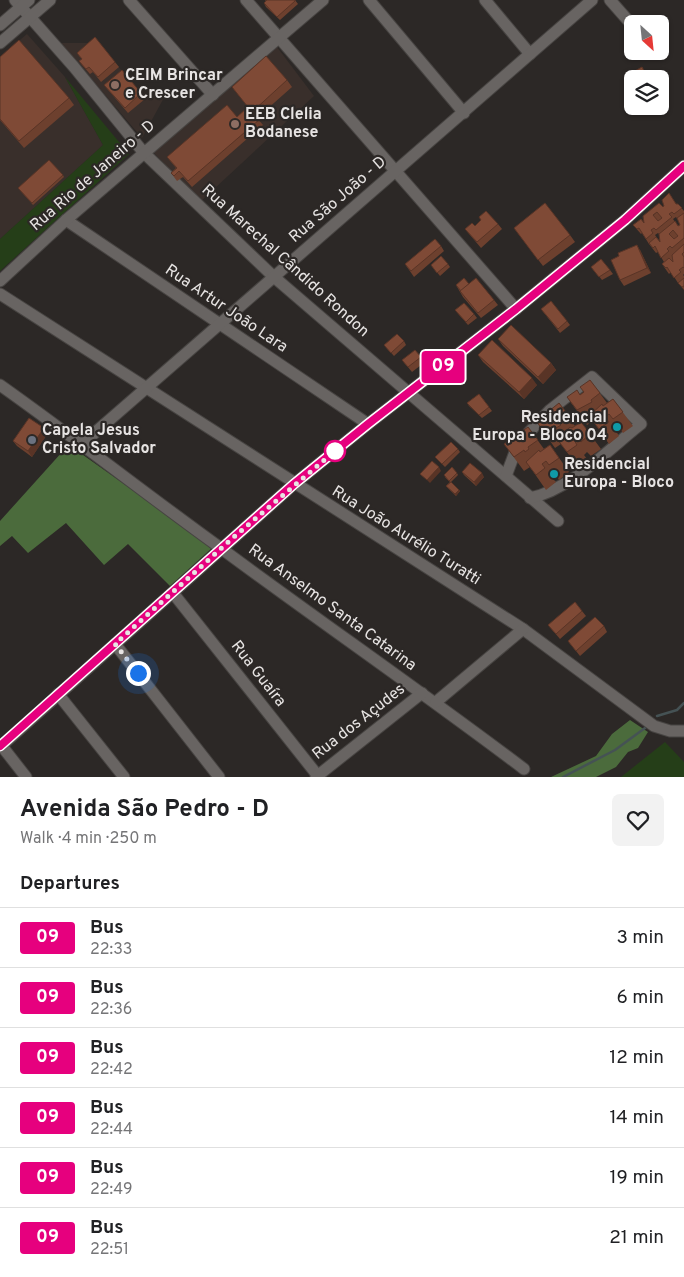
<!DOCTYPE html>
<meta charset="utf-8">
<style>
:root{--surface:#fff;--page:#f2f2f2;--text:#202124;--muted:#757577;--line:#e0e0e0}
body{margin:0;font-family:Overpass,sans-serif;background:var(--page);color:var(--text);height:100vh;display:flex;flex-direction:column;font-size:19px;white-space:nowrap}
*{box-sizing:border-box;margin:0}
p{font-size:16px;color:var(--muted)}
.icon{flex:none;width:28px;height:28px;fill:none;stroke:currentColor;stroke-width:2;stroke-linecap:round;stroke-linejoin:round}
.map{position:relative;height:777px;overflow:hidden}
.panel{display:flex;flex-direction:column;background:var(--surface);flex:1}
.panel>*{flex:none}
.badge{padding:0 10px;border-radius:4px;font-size:18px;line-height:32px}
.needle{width:32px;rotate:153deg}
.buttons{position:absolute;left:624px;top:15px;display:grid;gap:10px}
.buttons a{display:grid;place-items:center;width:45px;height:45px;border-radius:8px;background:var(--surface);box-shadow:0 1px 4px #0004;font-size:25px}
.you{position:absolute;width:25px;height:25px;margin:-12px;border:4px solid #fff;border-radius:50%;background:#1a73e8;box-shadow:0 0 0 8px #1a73e833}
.map>.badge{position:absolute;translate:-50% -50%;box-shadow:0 0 0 2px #fff}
h2{padding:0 20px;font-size:19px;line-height:45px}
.round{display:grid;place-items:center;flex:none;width:52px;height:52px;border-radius:8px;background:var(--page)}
.summary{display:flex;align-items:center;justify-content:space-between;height:85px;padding:0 20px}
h1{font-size:24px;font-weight:700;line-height:38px}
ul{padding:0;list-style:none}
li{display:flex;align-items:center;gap:15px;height:60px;padding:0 20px;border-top:1px solid var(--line)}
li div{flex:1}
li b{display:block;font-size:19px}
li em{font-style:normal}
li .badge{min-width:55px;font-weight:700;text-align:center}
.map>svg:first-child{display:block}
</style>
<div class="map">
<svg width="684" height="777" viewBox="0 0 684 777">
<rect width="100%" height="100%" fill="#2c2826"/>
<g fill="#392f2b">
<polygon points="27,34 65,77 103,145 0,239 0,57"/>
<polygon points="61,43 98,43 145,98 166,94 142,138"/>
<polygon points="277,47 314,96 201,201 153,152"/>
</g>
<g fill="#253e18">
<polygon points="65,77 129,154 0,271 0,239 103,145"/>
<polygon points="665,742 684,762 684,777 621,777"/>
</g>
<g fill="#4b6b3c">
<polygon points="76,450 213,547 170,586 128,544 104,565 66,523 28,553 12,536 0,546 0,521 63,451"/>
<polygon points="630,720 648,732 638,748 628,752 616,767 596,777 551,777 596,756 612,734"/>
</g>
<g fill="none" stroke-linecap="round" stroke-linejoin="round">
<g stroke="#455254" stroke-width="2.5">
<polyline points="657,716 677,710 684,703"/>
<polyline points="563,777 615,750 645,728"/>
</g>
<defs>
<g id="minor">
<polyline points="15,0 74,67 144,153 274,277 558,521"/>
<polyline points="129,0 213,95"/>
<polyline points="246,0 516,309"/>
<polyline points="369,0 464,113"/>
<polyline points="485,0 530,54"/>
<polyline points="610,0 632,25"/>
<polyline points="0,25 29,0"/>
<polyline points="0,43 50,0"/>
<polyline points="66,220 368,424"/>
<polyline points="0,281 66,220 323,0"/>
<polyline points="0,294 523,629 654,726 670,731 684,731"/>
<path d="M0 385C75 438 147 495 222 549 322 623 425 694 524 769"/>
<polyline points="83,443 592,0"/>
<path d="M506 476 518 444 550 410 592 377 641 424C609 449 570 490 530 498"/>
<polyline points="173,593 318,776"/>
<polyline points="115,644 219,777"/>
<polyline points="58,694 124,777"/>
<polyline points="436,702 523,629"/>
<polyline points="1,745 26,777"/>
<polyline points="0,747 294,484 368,424 516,309 625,220 684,166"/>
<polyline points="316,777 422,693"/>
</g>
</defs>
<use href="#minor" stroke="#474442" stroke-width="13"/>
<use href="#minor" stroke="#686462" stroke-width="11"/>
</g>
<g fill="#6d402e" fill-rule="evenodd">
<polygon points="265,0 295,0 298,4 280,20 266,7 264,3 266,1"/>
<polygon points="77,53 115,62 119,67 101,82 93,72 90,74 83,66 79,61 82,59"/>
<polygon points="0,57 69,98 74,105 24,148 0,120"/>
<polygon points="287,80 292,87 257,118 263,125 192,187 183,177 177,181 171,173 176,168 167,157 237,117 248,107 232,87"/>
<polygon points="104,85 141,93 145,99 128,113"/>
<polygon points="63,175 64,177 33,205 18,188"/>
<path d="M669 193 676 204H678L684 211V274L683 275 684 276V290L678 283 671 272 669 274 662 264 664 262 658 252 656 253 649 244 642 233 641 234 633 225 644 223 664 206ZM676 217 678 220 680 225 678 226 673 219ZM658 233 659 234 660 242 655 235Z"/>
<polygon points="481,221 498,224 502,229 481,248 465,229 475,226"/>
<polygon points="514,228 570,235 575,242 543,266"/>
<polygon points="441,246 444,251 414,277 405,264"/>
<polygon points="640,250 651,273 624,286 620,280 619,256"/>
<polygon points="448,264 450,267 440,276 431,265"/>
<polygon points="594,270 610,270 613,274 602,280"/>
<polygon points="469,284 494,300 498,305 481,318 463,297 456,285"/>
<polygon points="541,309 567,321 570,325 560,333"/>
<polygon points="455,310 474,314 477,318 468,325"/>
<polygon points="498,339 551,363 556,370 543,384 503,346"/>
<polygon points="404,341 406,345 394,356 384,345"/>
<polygon points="478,355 537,385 524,399 483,362"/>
<polygon points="421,357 425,362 412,372 402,360"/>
<polygon points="590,380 607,403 613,399 633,426 623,433 620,429 616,431 619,436 609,444 593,421 587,425 567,397 580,395 584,392"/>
<polygon points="479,394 492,411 482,418 469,406 467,403"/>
<polygon points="559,403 575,426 581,422 601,449 591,456 587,452 584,455 587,459 577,466 561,444 555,448 536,421 549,418 553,415"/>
<polygon points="528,427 544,449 550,445 569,472 559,480 556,475 552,478 556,482 546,490 530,467 524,471 504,444 518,442 521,439"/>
<polygon points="44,428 48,433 32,457 17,446 13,441"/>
<polygon points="458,449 460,452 445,467 435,457"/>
<polygon points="462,472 484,477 476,486 464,475"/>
<polygon points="457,473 458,475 451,482 460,491 456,496 446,486 450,482 445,477"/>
<polygon points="582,611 586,616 560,639 548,625"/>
<polygon points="604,626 607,632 580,656 568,641"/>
</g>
<g fill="#593426">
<polygon points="637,245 640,250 651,273 647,268"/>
<polygon points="551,363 556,370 543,384 538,377"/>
<polygon points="532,378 537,385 524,399 519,392"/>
<polygon points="44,428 48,433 32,457 28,451"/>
<polygon points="439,467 441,471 430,483 427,480"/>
<polygon points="482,473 484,477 476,486 474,482"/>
<polygon points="459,490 460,491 456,496 455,494"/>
</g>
<g fill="#7f4a36" stroke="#593426" fill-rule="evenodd">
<polygon points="267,0 295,0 295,1 277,17 264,3"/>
<polygon points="95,37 115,62 98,77 89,67 86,69 79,61 82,59 77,53"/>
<polygon points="19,40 69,98 19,141 0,119 0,57"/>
<polygon points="266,56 287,80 252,112 232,87"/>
<polygon points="642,67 648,78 647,79 637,79 633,72"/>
<polygon points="122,70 141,93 125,108 104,85"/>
<polygon points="227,105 237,117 248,107 259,120 188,181 179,171 174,176 171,173 177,168 167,157"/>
<polygon points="49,160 63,175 32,203 18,188"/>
<path d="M669 193 676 204H678L682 208 674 214 672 212 669 214 672 217 656 230 654 228 651 230 653 233 646 239 639 228 637 229 633 225 641 219 644 223 643 216 659 203 663 207 664 206 662 200ZM657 212 662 218 658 221 653 215Z"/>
<polygon points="545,203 570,235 538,260 514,228"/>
<polygon points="486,211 498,224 477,242 465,229 472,223 475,226 481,220 479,217"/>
<path d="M684 213V238L672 248 670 246 667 249 669 251 661 258 655 246 653 248 649 243 656 237 660 242 659 234 675 221 678 226 680 225 677 218ZM673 230 678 236 674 239 669 234Z"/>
<polygon points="435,239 441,246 411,271 405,264"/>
<polygon points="684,244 684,252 682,254 684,257 684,268 683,267 679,270 681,272 674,278 667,267 666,268 662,264 669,258 673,262 672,255"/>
<polygon points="637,245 647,268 620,280 611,260 619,256 618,253"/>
<polygon points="441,256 448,264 437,273 431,265"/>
<polygon points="601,259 610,270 599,277 591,267"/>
<polygon points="464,278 469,284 461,291 456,285"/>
<polygon points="476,278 494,300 478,313 460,291"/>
<polygon points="684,278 684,286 682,287 678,283"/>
<polygon points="551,301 567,321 558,329 541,309"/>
<polygon points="464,303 474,314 466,322 455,310"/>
<polygon points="511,325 551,363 538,377 498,339"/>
<polygon points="397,334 404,341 391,353 384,345"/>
<polygon points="492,340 532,378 519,392 478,355"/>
<polygon points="415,350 421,357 408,367 402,360"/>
<polygon points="590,380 600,393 591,400 592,402 577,410 567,397 577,390 580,395 584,392 580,387"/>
<polygon points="479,394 489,407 479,415 467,403"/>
<polygon points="613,399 623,412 613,419 609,414 605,417 609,422 599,429 589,416 602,404 603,406"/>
<polygon points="559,403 569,416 559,423 561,425 556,428 555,426 545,433 536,421 546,414 549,418 553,415 549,411"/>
<polygon points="29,418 44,428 28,451 13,441"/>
<polygon points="581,422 590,434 581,442 577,437 574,440 577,445 567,452 557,439 570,427 572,428"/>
<polygon points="528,427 538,440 528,447 529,449 525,452 524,450 514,457 504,444 514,437 518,442 522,439 518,434"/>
<polygon points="451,442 458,449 442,464 435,457"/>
<polygon points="550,445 559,458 549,465 546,461 542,464 545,468 536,475 526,462 539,450 540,452"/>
<polygon points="432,461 439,467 427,480 420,474"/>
<polygon points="470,463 482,473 474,482 462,472"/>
<polygon points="452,467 457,473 449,481 444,475"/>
<polygon points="451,482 459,490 455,494 446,486"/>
<polygon points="575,602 582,611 556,634 548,625"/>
<polygon points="595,617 604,626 576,651 568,641"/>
</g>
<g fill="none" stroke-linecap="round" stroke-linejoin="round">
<defs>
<polyline id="line" points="0,746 294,484 368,424 516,309 625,220 684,166"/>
</defs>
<use href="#line" stroke="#fff" stroke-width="11"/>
<use href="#line" stroke="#e6007e" stroke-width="8"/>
<polyline stroke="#e7e4e3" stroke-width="5" stroke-dasharray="0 9" points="138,673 115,644 235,536 335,451"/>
</g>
<g fill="#8d6e63" stroke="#2c2826" stroke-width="2">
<circle cx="115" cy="85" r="5"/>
<circle cx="235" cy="124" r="5"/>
</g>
<g fill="#0f9aa8" stroke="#2c2826" stroke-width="2">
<circle cx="617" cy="427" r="5"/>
<circle cx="554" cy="474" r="5"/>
</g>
<circle fill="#6b7280" stroke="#2c2826" stroke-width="2" cx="32" cy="440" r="5"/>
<circle fill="#fff" stroke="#e6007e" stroke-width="2.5" cx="335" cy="451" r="10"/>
<g text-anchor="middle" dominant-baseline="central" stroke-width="4.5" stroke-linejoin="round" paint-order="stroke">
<g font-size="16" font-weight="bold" fill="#e7e4e3" stroke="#2c2826" text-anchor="start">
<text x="125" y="76">CEIM Brincar<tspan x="125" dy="18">e Crescer</tspan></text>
<text x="245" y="115">EEB Clelia<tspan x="245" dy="18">Bodanese</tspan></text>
<text x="607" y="418" text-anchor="end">Residencial<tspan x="607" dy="18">Europa - Bloco 04</tspan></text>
<text x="42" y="431">Capela Jesus<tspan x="42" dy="18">Cristo Salvador</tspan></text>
<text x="564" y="465">Residencial<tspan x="564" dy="18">Europa - Bloco</tspan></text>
</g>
<g font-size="16" fill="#e7e4e3" stroke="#2c2826">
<text transform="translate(93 176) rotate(-41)">Rua Rio de Janeiro - D</text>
<text transform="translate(338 200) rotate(-41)">Rua São João - D</text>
<text transform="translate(285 261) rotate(42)">Rua Marechal Cândido Rondon</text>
<text transform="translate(226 309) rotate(34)">Rua Artur João Lara</text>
<text transform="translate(406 536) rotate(32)">Rua João Aurélio Turatti</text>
<text transform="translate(332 608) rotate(36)">Rua Anselmo Santa Catarina</text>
<text transform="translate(258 674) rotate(52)">Rua Guaíra</text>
<text transform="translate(359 722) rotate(-38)">Rua dos Açudes</text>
</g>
</g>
</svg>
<div class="buttons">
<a><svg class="needle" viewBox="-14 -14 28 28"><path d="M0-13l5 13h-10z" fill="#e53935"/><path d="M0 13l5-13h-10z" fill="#757577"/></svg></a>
<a><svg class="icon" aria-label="layers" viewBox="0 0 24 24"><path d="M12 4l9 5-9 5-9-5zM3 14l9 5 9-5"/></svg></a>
</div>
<div class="you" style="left:138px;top:673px"></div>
<b class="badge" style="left:443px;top:367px;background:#e6007e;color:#fff">09</b>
</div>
<section class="panel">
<div class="summary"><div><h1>Avenida São Pedro - D</h1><p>Walk · 4 min · 250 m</p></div><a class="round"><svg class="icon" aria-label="heart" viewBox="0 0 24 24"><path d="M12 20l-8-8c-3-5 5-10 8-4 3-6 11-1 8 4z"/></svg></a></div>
<h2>Departures</h2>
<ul>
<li><span class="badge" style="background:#e6007e;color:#fff">09</span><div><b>Bus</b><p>22:33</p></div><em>3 min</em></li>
<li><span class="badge" style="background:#e6007e;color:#fff">09</span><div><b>Bus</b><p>22:36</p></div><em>6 min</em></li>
<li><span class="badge" style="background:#e6007e;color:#fff">09</span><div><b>Bus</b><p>22:42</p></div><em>12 min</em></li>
<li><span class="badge" style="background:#e6007e;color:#fff">09</span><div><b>Bus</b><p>22:44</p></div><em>14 min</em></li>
<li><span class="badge" style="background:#e6007e;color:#fff">09</span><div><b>Bus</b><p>22:49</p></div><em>19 min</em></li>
<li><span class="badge" style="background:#e6007e;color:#fff">09</span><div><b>Bus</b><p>22:51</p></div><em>21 min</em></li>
</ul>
</section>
